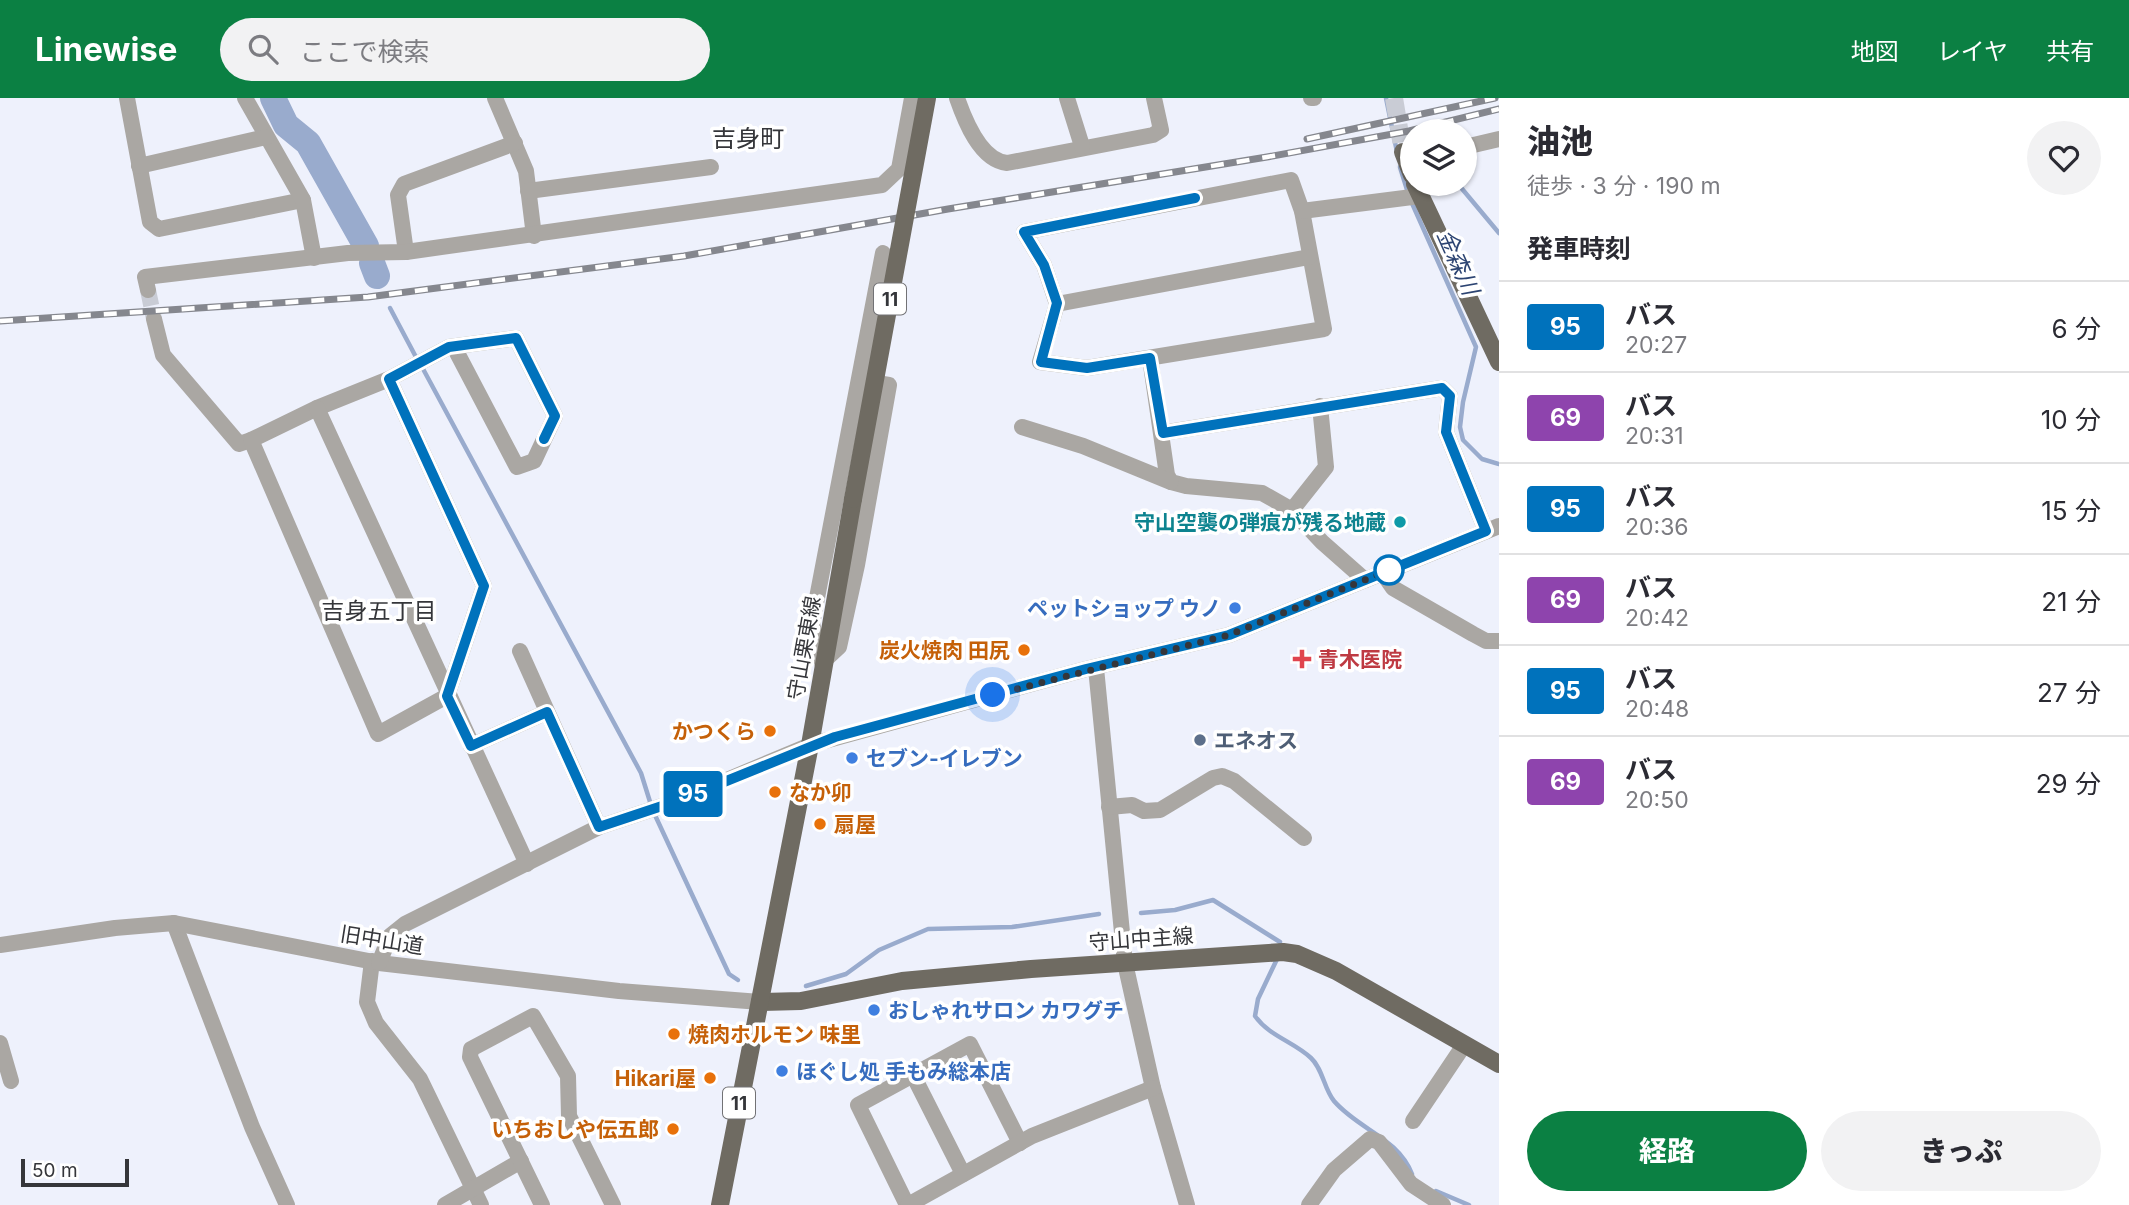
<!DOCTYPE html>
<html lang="ja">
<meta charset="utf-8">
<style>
:root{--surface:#fff;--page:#f2f2f3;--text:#2b2b33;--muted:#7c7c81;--line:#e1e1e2;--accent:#0b8043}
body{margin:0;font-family:Inter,"Noto Sans JP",sans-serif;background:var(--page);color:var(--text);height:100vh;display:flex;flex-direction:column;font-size:26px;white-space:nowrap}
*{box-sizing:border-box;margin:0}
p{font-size:23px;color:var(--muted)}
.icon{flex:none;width:38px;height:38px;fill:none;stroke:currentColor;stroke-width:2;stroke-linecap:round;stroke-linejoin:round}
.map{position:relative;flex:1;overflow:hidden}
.details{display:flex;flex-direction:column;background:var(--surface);width:630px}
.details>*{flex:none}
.badge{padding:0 14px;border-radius:5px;font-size:24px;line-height:46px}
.controls{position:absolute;left:1400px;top:21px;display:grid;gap:14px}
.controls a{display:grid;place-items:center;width:77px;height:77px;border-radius:50%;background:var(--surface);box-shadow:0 2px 5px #0004;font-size:35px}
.scale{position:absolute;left:21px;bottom:18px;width:108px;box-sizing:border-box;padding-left:7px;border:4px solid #35363a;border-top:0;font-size:19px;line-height:24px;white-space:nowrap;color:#35363a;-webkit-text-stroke:5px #fff;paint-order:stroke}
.you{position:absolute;width:35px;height:35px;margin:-18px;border:5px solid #fff;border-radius:50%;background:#1a73e8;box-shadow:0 0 0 10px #1a73e833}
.map>.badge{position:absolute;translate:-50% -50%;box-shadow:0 0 0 4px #fff}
h2{padding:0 28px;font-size:26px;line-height:63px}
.round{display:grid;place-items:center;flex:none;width:74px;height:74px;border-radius:37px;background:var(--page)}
.head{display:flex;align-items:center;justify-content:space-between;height:119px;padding:0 28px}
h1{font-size:33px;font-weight:800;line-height:52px}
.button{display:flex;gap:14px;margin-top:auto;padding:14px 28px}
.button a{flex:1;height:80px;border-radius:42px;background:var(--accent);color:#fff;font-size:28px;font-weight:800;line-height:80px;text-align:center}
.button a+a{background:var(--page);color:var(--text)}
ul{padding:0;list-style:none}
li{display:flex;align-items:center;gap:21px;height:91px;padding:0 28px;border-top:2px solid var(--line)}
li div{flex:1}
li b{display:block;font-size:26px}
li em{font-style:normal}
li .badge{min-width:77px;font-weight:700;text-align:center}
header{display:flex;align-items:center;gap:42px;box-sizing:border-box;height:98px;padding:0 35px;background:var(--accent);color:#fff}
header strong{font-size:33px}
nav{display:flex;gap:38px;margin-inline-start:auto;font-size:24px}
.search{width:490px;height:63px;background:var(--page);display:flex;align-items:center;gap:18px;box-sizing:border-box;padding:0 24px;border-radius:38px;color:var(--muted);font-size:26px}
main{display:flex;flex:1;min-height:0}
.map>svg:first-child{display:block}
</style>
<header>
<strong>Linewise</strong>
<div class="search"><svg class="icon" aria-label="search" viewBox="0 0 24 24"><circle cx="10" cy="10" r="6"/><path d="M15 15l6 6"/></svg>ここで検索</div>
<nav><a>地図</a><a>レイヤ</a><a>共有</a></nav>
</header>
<main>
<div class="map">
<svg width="1499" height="1107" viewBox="0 0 1499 1107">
<rect width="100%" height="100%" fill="#eef1fc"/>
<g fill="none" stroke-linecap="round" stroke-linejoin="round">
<g stroke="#99abcd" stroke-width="4.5">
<polyline points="1386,0 1397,54"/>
<polyline points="1400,69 1408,95"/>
<polyline points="1458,86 1499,135"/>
<polyline points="1411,103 1476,249 1463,304 1460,329 1463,342 1482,361 1499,366"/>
<polyline points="390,210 417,261"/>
<polyline points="422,269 641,675 651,707"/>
<polyline points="654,715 729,876 738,882"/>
<polyline points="1141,815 1175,812 1213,802 1280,844"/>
<path d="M1278 859 1258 901 1255 918C1269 938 1294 944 1311 960 1323 971 1324 991 1334 1003 1359 1032 1397 1039 1412 1076"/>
<polyline points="806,888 846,876 879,852 928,831 1012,829 1099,816"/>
<polyline points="1436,1093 1469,1107"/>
</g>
<g stroke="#99abcd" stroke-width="26">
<polyline points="273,0 286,27 308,45 366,148"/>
<polyline points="372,165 377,178"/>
</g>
<polyline stroke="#c9ccd5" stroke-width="16" stroke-dasharray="16 8" stroke-linecap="butt" points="148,192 154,221"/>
<polyline stroke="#c9ccd5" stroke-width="18" stroke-dasharray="18 9" stroke-linecap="butt" points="1394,0 1403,54"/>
<g stroke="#aaa7a3" stroke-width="16">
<polyline points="127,0 150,124 159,131 303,102"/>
<polyline points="245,0 303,102 314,160"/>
<polyline points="495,0 526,73 534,138"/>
<path d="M957 0C965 23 980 62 1007 65L1153 37 1161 32 1154 0"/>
<polyline points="1067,0 1082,48"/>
<polyline points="1311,0 1314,0"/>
<polyline points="1465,49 1499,41"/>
<polyline points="139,68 266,39"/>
<polygon points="1291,82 1302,113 1324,231 1087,270 1040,264 1057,206 1044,167 1024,134"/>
<polyline points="528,93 711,69"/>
<polyline points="1302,113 1420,98"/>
<polyline points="406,154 398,97 404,86 515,45"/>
<polyline points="148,192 145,179 348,155 406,154 882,87 899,71 912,0"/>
<polyline points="1057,206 1309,159"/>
<polyline points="154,221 163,257 239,346 251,342"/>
<polyline points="1150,260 1167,377 1171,384 1186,388 1262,395 1292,412 1322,444 1365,482"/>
<polyline points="389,281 484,488 447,598 378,636 251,342 317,310 389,281 449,249 516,240 555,318 534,363 517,369 454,249"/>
<polyline points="317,310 527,766"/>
<polyline points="1022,329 1083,348 1171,384"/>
<polyline points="1162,335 1442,290 1450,298 1446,334 1486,433"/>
<polyline points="1292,412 1326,369 1320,308"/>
<polyline points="1382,474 1393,490 1473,536 1486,543 1499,543"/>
<polyline points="520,553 599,729"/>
<polyline points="825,562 839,549 857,467 889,287 865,283"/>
<polyline points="823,568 812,526 883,155"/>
<polyline points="1096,570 1125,865 1153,990 1187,1107"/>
<polyline points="471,648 547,614"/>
<polyline points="1109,709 1132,707 1144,713 1160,712 1213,680 1222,678 1234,683 1304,740"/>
<polyline points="174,825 252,1029 287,1107"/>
<polyline points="0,847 115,830 174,825 379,865 619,893 760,904"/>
<polyline points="372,863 367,904 376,925 420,981 481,1107"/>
<polyline points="379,865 390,838 405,826 599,729 677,703 810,647 1086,571 1229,537 1499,428"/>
<polyline points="0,945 11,983"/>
<polyline points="913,977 963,1076"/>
<polyline points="1413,1023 1464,947"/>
<polyline points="445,1107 521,1063"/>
<polyline points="542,1107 470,959 471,951 533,918 568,978 569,1018 613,1107"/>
<polyline points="907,1107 858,1007 970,946 1020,1045"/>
<polyline points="908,1107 1032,1038 1153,990"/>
<polyline points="1309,1107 1334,1072 1370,1041 1379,1044 1411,1086 1443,1107"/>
</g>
<g stroke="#6f6b62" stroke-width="18">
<polyline points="1403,54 1412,77"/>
<polyline points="1415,86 1499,264"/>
<polyline points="760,904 801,903 902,883 1031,871 1283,854 1297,856 1336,873 1499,966"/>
<polyline points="720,1107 810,647 853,401"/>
</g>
<defs>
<g id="rail">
<polyline points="1307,41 1495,0"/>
<polyline points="0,223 368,199 684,158 948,111 1267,59 1409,33 1499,11"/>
</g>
</defs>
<use href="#rail" stroke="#85878e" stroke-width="7"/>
<use href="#rail" stroke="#fff" stroke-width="4.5" stroke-dasharray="13" stroke-linecap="butt"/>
<polyline stroke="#6f6b62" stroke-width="18" points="853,401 927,0"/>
</g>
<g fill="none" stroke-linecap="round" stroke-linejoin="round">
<defs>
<polyline id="line" points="544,341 555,318 516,240 449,249 389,281 484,488 447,598 471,648 547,614 599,729 677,703 835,639 1086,571 1229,537 1486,433 1446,334 1450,298 1442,290 1163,335 1150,260 1087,270 1041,264 1057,205 1044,167 1024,134 1195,100"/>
</defs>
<use href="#line" stroke="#fff" stroke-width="16"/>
<use href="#line" stroke="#0072bc" stroke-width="10"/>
<polyline stroke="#35363a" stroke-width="7" stroke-dasharray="0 12.6" points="993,597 1229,537 1389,472"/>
</g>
<circle fill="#0f9aa8" stroke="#fff" stroke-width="2.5" cx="1400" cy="424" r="7"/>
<circle fill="#fff" stroke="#0072bc" stroke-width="3.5" cx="1389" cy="472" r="14"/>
<g fill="#3f7fe0" stroke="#fff" stroke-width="2.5">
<circle cx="1235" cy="510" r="7"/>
<circle cx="852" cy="660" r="7"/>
<circle cx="874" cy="912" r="7"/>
<circle cx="782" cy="973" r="7"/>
</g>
<g fill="#e8710a" stroke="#fff" stroke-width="2.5">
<circle cx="1024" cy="552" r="7"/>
<circle cx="770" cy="633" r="7"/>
<circle cx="775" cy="694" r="7"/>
<circle cx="820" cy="726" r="7"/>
<circle cx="674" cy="936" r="7"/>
<circle cx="710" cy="980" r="7"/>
<circle cx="673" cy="1031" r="7"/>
</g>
<path fill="#e0444e" stroke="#fff" stroke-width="2.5" d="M1298.5 550.5h7v7h7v7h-7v7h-7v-7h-7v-7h7z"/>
<circle fill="#5c6f8a" stroke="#fff" stroke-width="2.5" cx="1200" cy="642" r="7"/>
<g text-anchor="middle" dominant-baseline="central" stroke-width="7" stroke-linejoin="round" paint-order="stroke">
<g fill="#fff" stroke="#727275" stroke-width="2">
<rect x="874" y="185.5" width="32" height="31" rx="5"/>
<rect x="723" y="989.5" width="32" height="31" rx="5"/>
</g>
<g font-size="19" font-weight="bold" fill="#35363a">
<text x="890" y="201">11</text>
<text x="739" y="1005">11</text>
</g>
<g font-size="21" font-weight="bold" fill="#0d838f" stroke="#fff" text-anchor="end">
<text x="1386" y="424">守山空襲の弾痕が残る地蔵</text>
</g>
<g font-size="21" font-weight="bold" fill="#366cbe" stroke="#fff" text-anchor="start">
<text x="1221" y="510" text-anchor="end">ペットショップ ウノ</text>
<text x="866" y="660">セブン-イレブン</text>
<text x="888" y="912">おしゃれサロン カワグチ</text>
<text x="796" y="973">ほぐし処 手もみ総本店</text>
</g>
<g font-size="21" fill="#35363a" stroke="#fff">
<text transform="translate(804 550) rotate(-80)">守山栗東線</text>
<text transform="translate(1141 841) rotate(-4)">守山中主線</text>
<text transform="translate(382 842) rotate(9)">旧中山道</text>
</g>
<g font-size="21" font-weight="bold" fill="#c56008" stroke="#fff" text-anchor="end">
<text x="1010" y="552">炭火焼肉 田尻</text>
<text x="756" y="633">かつくら</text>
<text x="789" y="694" text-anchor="start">なか卯</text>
<text x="834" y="726" text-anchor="start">扇屋</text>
<text x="688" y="936" text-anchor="start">焼肉ホルモン 味里</text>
<text x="696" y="980">Hikari屋</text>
<text x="659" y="1031">いちおしや伝五郎</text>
</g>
<g font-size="21" font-weight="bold" fill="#be3a42" stroke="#fff" text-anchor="start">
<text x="1318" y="561">青木医院</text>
</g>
<g font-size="21" font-weight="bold" fill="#4e5e75" stroke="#fff" text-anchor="start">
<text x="1214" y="642">エネオス</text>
</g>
<g font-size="23" font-style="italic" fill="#2c4472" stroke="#fff">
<text transform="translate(1458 164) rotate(66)">金森川</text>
</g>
<g font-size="23" fill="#35363a" stroke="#fff">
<text x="379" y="513">吉身五丁目</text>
</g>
<g font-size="24" fill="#35363a" stroke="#fff">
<text x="748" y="40">吉身町</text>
</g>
</g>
</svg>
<div class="controls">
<a><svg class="icon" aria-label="layers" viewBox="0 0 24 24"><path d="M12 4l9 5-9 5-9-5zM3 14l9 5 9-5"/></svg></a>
</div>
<div class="scale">50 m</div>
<div class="you" style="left:993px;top:597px"></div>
<b class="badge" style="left:693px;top:696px;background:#0072bc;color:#fff">95</b>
</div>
<section class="details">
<div class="head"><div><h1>油池</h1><p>徒歩 · 3 分 · 190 m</p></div><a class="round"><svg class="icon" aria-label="heart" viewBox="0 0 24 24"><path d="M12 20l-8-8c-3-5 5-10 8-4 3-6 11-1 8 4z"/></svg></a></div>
<h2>発車時刻</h2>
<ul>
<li><span class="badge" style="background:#0072bc;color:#fff">95</span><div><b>バス</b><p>20:27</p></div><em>6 分</em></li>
<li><span class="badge" style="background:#8e44ad;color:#fff">69</span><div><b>バス</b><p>20:31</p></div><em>10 分</em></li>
<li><span class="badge" style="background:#0072bc;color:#fff">95</span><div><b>バス</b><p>20:36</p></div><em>15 分</em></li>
<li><span class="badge" style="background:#8e44ad;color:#fff">69</span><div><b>バス</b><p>20:42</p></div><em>21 分</em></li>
<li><span class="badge" style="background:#0072bc;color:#fff">95</span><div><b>バス</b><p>20:48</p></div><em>27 分</em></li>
<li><span class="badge" style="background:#8e44ad;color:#fff">69</span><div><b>バス</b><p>20:50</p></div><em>29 分</em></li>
</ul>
<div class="button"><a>経路</a><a>きっぷ</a></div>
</section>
</main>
